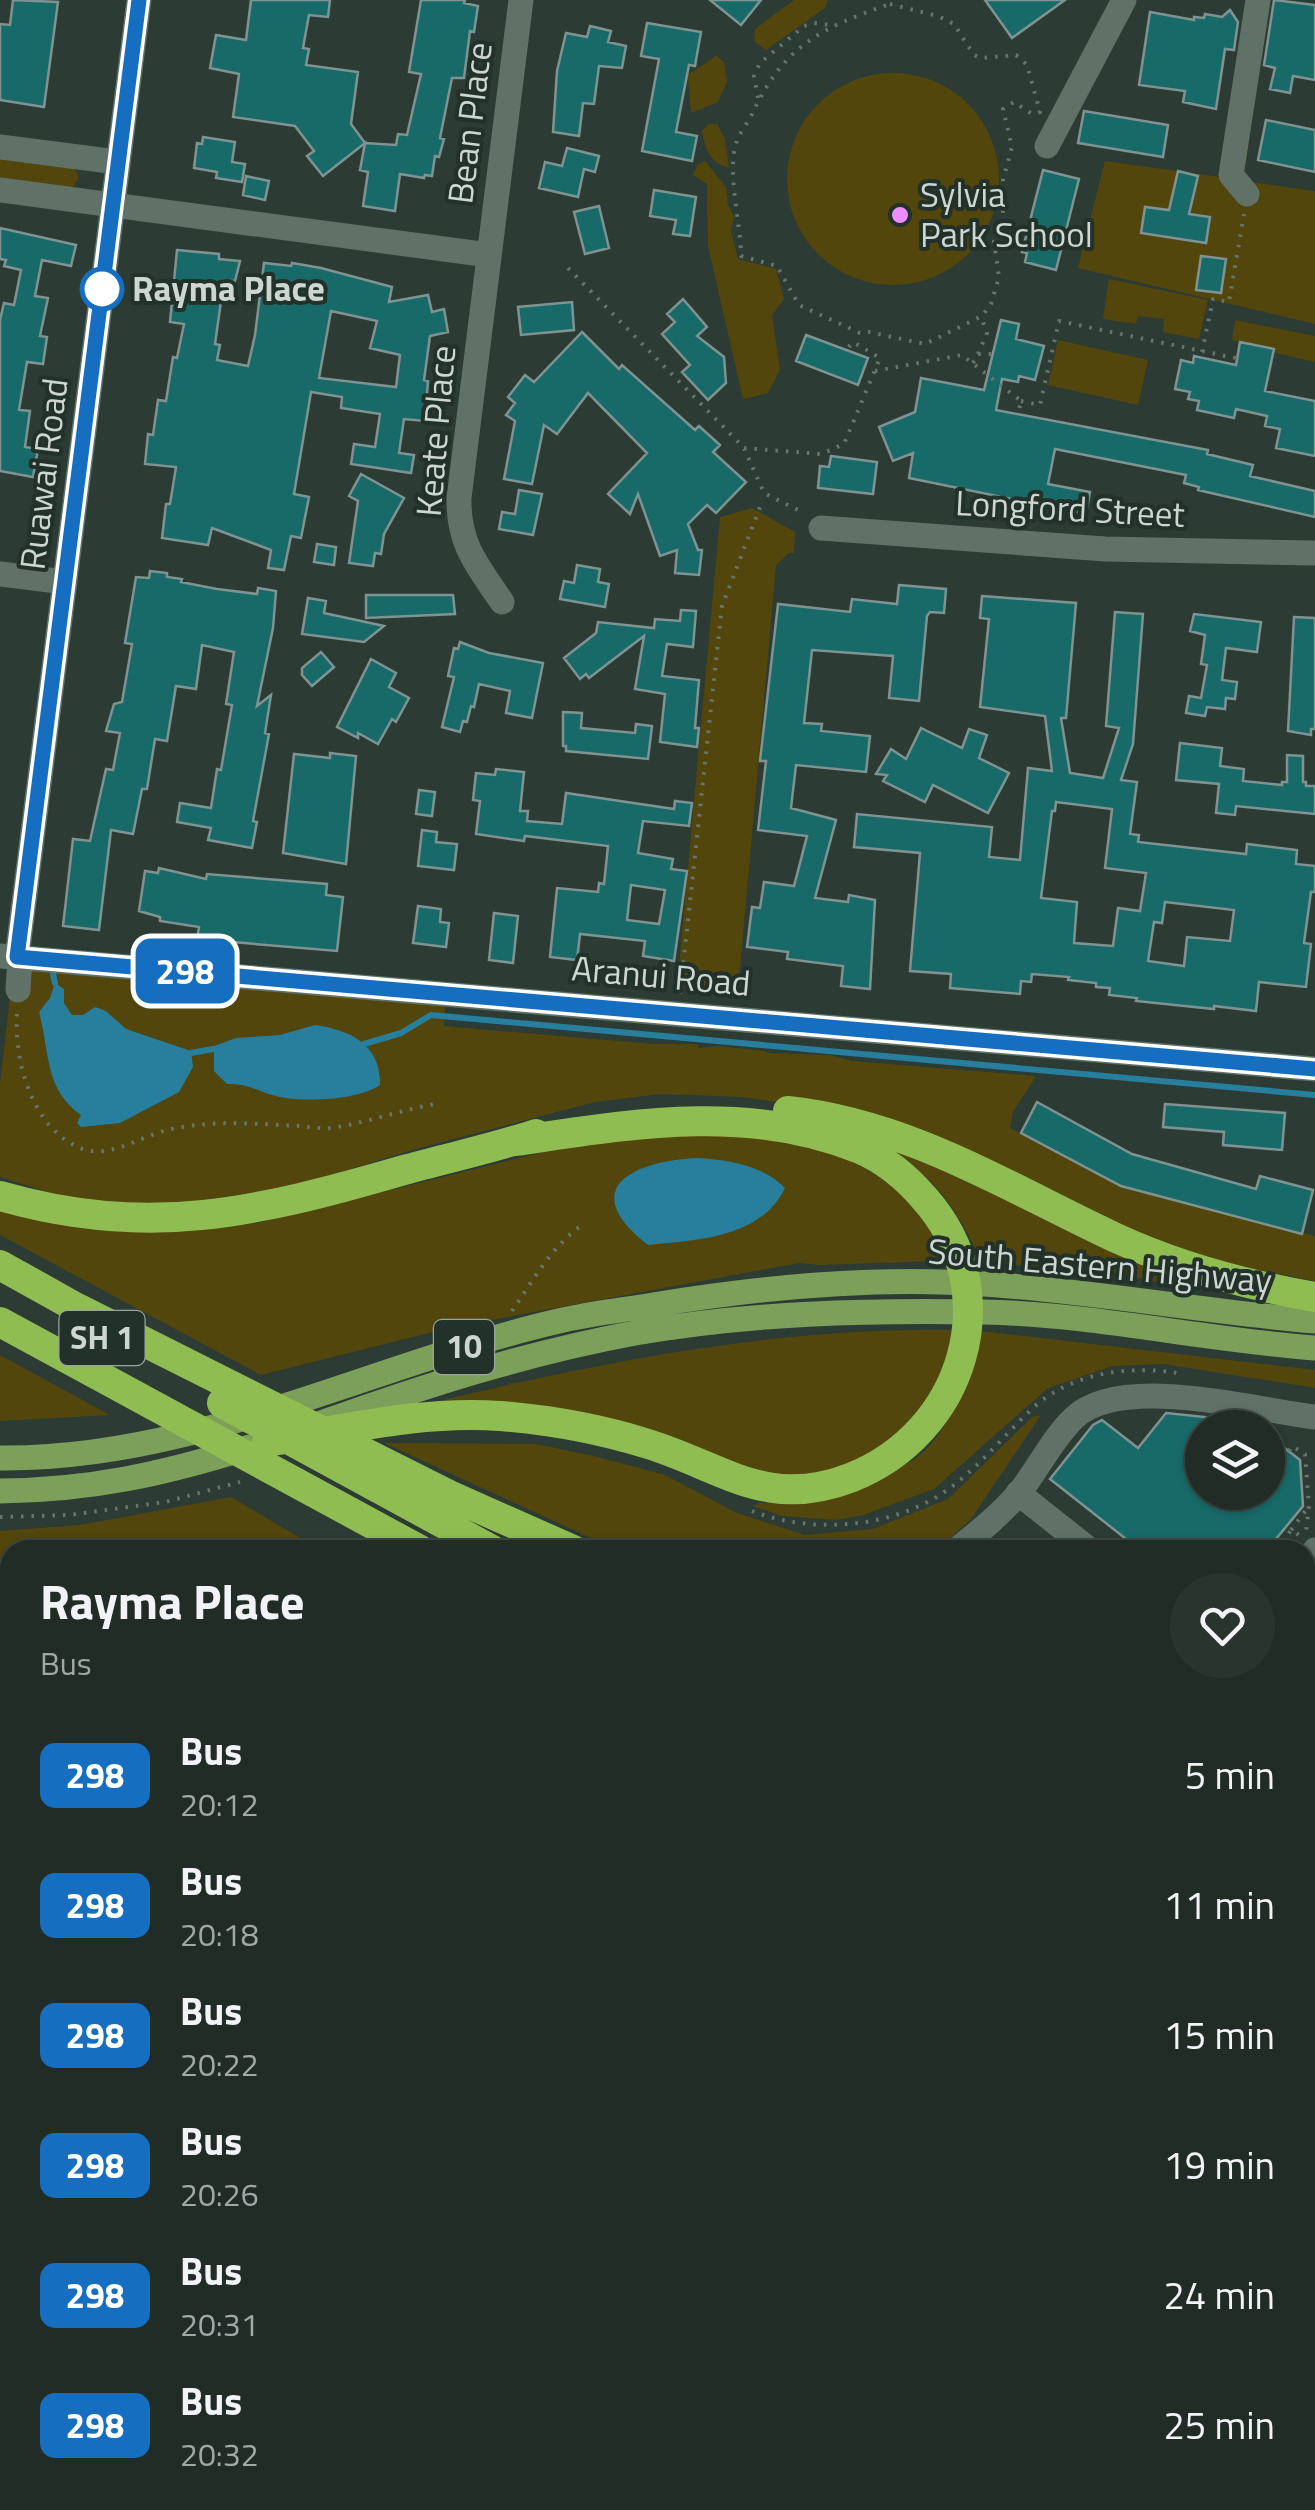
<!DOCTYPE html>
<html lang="en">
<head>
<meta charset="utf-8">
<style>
  body { margin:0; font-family:"Titillium Web",sans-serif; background:#29342e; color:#f1f3f6; height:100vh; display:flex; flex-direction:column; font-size:38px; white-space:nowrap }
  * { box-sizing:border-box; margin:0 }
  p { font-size:32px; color:#a2a7a7 }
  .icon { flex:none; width:55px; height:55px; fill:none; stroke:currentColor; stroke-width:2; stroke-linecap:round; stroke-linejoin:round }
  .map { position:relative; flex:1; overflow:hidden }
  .details { position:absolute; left:0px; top:1540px; width:1315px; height:970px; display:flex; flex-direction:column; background:#212c26; border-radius:30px 30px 0 0; box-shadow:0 2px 8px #0004,0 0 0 2px #3e4843 }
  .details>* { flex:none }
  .badge { padding:0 20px; border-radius:15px; font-size:35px; line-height:65px }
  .buttons { position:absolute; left:1185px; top:1410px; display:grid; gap:20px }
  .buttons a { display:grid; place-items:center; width:100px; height:100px; border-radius:50%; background:#212c26; box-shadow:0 2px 8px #0004,0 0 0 2px #3e4843; font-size:50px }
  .map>.badge { position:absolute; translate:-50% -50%; box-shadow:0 0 0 5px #fff }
  .round { display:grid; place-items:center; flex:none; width:105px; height:105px; border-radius:52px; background:#29342e }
  .head { display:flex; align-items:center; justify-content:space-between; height:170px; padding:0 40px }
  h1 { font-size:48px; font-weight:700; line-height:75px }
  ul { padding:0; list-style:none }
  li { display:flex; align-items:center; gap:30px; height:130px; padding:0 40px }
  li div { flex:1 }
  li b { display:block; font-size:38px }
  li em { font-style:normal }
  li .badge { min-width:110px; font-weight:700; text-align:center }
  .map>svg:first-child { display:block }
  .green { fill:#52460d }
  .water { fill:#277f9d }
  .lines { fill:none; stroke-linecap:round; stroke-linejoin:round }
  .stream { stroke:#277f9d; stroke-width:6 }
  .building { fill:#186a68; stroke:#7e9392; stroke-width:2.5; fill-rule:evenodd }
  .path { stroke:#68756e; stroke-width:4; stroke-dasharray:2.5 8; stroke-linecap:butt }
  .minor { stroke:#607167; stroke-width:25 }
  .major { stroke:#7c9f5a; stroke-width:25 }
  .highway { stroke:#8fbd52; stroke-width:30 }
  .line-casing { stroke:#fff; stroke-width:22 }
  .line { stroke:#166ec1; stroke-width:15 }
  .poi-dot { fill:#eb8dfc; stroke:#223129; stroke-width:4 }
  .stop-dot { fill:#fff; stroke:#166ec1; stroke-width:5 }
  .labels { text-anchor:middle; stroke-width:8; stroke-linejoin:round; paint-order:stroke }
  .shield { fill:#223129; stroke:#9aa49f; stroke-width:2.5 }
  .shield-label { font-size:32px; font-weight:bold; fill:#cdd6d1 }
  .street-label { font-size:35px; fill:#cdd6d1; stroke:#223129 }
  .poi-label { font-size:35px; fill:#cdd6d1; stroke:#223129; text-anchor:start }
  .stop-label { font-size:35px; font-weight:bold; fill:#cdd6d1; stroke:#223129; text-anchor:start }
</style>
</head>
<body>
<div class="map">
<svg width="1315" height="2510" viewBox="0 0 1315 2510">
  <rect width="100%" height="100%" fill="#2c3b33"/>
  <path class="green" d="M794 0H828L825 8 766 50 754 41 755 29Z
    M1270 0 1243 181 1315 191V324L1078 268 1105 161 1220 177Z
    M716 56 724 62 727 82 718 102 691 113 688 75Z
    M787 179a106 106 0 1 1 212 0a106 106 0 1 1-212 0Z
    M709 124H717L725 139 729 168C709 162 706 150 702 131Z
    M0 156 73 165 79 178 70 191 0 182Z
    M705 161 726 187 728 206 734 216 731 231 738 259 776 269 784 299 772 315 780 370 768 393 743 399 708 246 707 184 693 175 698 164Z
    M1109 279 1208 300 1199 339 1163 332 1164 319 1138 316 1136 324 1103 319Z
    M1235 320 1315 336V362L1276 353 1273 348 1232 340Z
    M1058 340 1148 360 1138 405 1048 385Z
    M752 508 795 532 794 553H789L776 565 738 991 677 988 720 517Z
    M31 971 445 1006 444 1026 653 1044H697L699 1048 718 1046 765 1051 767 1053 830 1055 852 1061 1036 1076 1013 1112 1010 1128 1121 1186 1315 1236V1281L1223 1263 1150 1239 815 1108 742 1097 661 1094 595 1102 412 1150 290 1188 177 1208 76 1201 0 1177V1084L11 988Z
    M717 1131 840 1153 917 1200 948 1249 937 1261 820 1265 799 1263 453 1327 261 1375 0 1235V1206L150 1228 253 1224 571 1145Z
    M881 1139 1201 1278 1197 1290 1114 1273 981 1262C959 1210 932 1170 879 1148Z
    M958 1330 948 1375 882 1454 825 1477 756 1478 445 1408 443 1400C614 1359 782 1327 958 1330Z
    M981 1331 1315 1370V1388L1164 1364 1113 1366 1048 1388 934 1489 863 1515 836 1520 782 1516 753 1506 758 1503C806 1503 850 1494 892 1471 901 1466 912 1462 920 1455 952 1428 972 1371 981 1331Z
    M0 1355 110 1415 0 1421Z
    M1041 1415 971 1519 937 1550H617L384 1443 537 1444 598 1457 665 1475 737 1513 805 1535 873 1529 948 1499 1032 1417Z
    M231 1497 312 1545 311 1550H10V1646L0 1643V1531L80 1525Z
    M1305 1631 1315 1638V1678L1308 1679 1305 1690Z
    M0 1667 10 1669V2150L0 2148Z
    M1305 2048 1315 2056V2107L1305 2098Z
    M1305 2194 1315 2203V2253L1305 2242Z"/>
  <path class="water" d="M55 983 64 989V1003L72 1015H83L95 1007 106 1011 126 1029 191 1051 193 1067 179 1092 120 1123 81 1127 77 1123 81 1115C44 1089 50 1052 39 1012L50 998Z
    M315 1025C351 1030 381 1045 380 1085 357 1101 298 1103 272 1095 256 1090 245 1083 227 1084L214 1071V1046L236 1038 280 1035Z
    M697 1158C728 1160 763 1165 785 1188 761 1238 698 1240 648 1245 575 1188 634 1161 697 1158Z"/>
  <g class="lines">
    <path class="stream" d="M53 974 55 983
      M364 1044 401 1033 431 1015 1315 1095
      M191 1053 213 1049"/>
  </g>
  <path class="building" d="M13 0 58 2 44 107 0 100V24L10 25Z
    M251 0H330L328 17 309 15 303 48 309 49 306 65 358 72 351 124 365 143 396 145 398 134 407 135 421 74 409 72 421 0H465L464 3 478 6 474 32 470 31 464 78H452L440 138 444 139 439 157 435 156 432 176 425 175 424 178 400 174 395 211 363 206 368 172 360 170 365 143 323 176 307 156 314 151 295 126 233 117 239 74 210 68 216 35 246 40Z
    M710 0H761L741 25Z
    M985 0H1065L1012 38Z
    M1274 0 1315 5V80L1293 76 1290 93 1270 89 1275 68 1264 65Z
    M1230 10 1238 22 1234 50 1225 49 1216 109 1183 102 1185 91 1139 85 1150 12 1194 20V17L1204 18 1205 14 1222 17Z
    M647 23 701 32 695 66 689 65 676 132 697 136 692 161 642 151 659 59 641 56Z
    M590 26 611 31 608 42 626 46 622 68 599 66 594 104 583 103 579 136 553 132 557 71 566 33 587 37Z
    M1084 111 1168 125 1163 157 1078 143Z
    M1266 120 1315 130V172L1258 160Z
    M203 137 235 142 232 162 245 164 242 182 216 178 217 172 194 168 197 143 202 144Z
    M567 148 599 156 595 172 584 169 578 197 539 188 545 162 562 166Z
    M1043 170 1079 179 1056 270 1025 262 1027 253 1022 252Z
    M1178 171 1198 176 1189 214 1210 217 1206 243 1141 233 1145 207 1169 210Z
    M246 176 269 181 265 200 243 195Z
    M654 190 696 197 690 236 673 234 676 220 650 216Z
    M599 206 609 248 585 254 574 212Z
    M0 228 76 245 71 266 42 260 35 296 48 298 40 336 47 337 43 364 27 362 19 410 30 411 25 447 38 449 33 477 0 471V320L4 303 14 305 21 270 4 266 6 260 0 259Z
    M177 250 219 254V259L240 261 235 281 224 280 215 344 220 345 217 360 248 366 255 335 264 263 291 266 292 263 321 268 392 287 389 302 428 295 432 312 444 309 448 332 430 336 424 380 428 381 425 421 404 419 399 453 414 455 411 473 351 464 354 444 375 447 380 414 341 408 342 397 311 392 294 494 309 497 301 538 291 536 284 570 268 568 271 550 212 528 208 545 162 538 166 504H170L176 467 145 464 148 434 153 435 158 400 166 401 173 357 177 358 184 324 170 322ZM331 311 377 321 370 348 400 355 396 387 319 378Z
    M1201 256 1226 259 1221 293 1196 290Z
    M683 299 707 327 697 336 724 357 726 383 708 400 682 372 690 365 662 334 675 322 667 314Z
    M572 302 574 330 521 335 518 307Z
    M1001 320 1019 324 1016 339 1044 346 1035 380 1019 376 1018 382 1002 379 996 410 1192 447 1208 450 1207 454 1253 465 1250 476 1315 491V517L1198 490 1199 487 1184 483 1186 475 1055 449 1048 484 1090 492 1086 514 909 478 913 453 893 461 879 427 915 412 921 378 984 390Z
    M582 332 619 369 622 365 695 430 699 426 720 445 713 452 746 482 716 513 707 505 688 524 698 550H702L699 575 675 573 677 550 660 556 638 494 630 514 608 494 647 453 588 393 557 434 544 425 532 484 504 479 515 421 506 415 515 403 508 397 525 375 534 382Z
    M806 335 868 358 858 385 796 361Z
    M1240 342 1274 349 1265 391 1315 401V456L1276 448 1280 429 1265 426 1267 416 1236 409 1234 418 1197 410 1199 401 1188 399 1190 392 1175 389 1181 360 1193 363 1194 356 1236 365Z
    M831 456 877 462 873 494 818 488 820 466 829 467Z
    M361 474 404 498 384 534 381 554 375 553 373 566 349 563 358 501 349 496Z
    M519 490 542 494 533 535 499 529 502 512 515 514Z
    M317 544 336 547 334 565 314 562Z
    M577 565 600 569 598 582 609 584 605 607 560 599 564 581 574 583Z
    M150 571 167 573V577L182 579 181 582 217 589 257 594 258 588 276 591 273 628 257 706 271 695 265 733 269 734 253 821 257 822 252 848 208 840 211 828 177 822 180 803 211 808 217 769 221 770 232 705 226 704 234 652 202 645 196 689 176 686 167 741 155 739 147 789H142L133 834 111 830 99 930 63 926 73 839 90 841 106 769 113 770 120 733 106 731 114 704 122 702 132 644 125 643 136 577 149 578Z
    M899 585 946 589 944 613 930 612 927 616 919 701 889 698 893 656 812 650 804 723 822 724 821 731 870 736 866 772 796 765 791 808 836 820 815 898 848 902 849 895 875 900 870 989 841 986 843 966 787 959 788 952 747 947 752 907 760 908 764 882 794 886 807 836 758 830 766 761H760L778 604 850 612 852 599 897 604Z
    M366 595H453L455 614 366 618Z
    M982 596 1076 603 1066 718H1061L1070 773 1103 778 1119 728 1106 726 1115 612 1143 614 1133 744 1121 780 1137 782 1130 834 1139 835 1138 842 1246 854 1247 844 1297 850 1296 864 1315 866V892H1311L1304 943 1311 944 1306 987 1259 982 1256 1011 1214 1006V1009L1136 1001 1137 998 1109 995 1110 988 1096 987V983L1068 980 1069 977 1032 974 1031 982 1021 981 1020 994 950 988 951 974 910 971 920 853 854 847 857 814 992 827 989 857 1020 860 1028 768 1052 771 1045 716 980 707 989 619 980 618ZM1056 802 1112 809 1105 868 1146 873 1140 911 1118 908 1113 946 1074 943 1077 902 1041 898 1052 811H1055ZM1165 902 1234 910 1230 941 1187 937 1184 966 1148 961 1154 922 1162 923Z
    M308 598 326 601 324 613 384 626 364 642 302 634Z
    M681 610 696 611 693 647 667 644 662 676 699 680 695 728H699L697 747 660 742 665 694 635 689 644 636 589 678 586 674 580 679 564 658 596 633 598 622 654 628 655 619 680 621Z
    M1194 614 1261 622 1257 652 1226 648 1222 680 1237 682 1235 699 1226 698 1225 709 1207 707 1205 716 1186 713 1189 696 1201 698 1207 665 1201 664 1205 635 1190 631Z
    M1294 617 1315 618V729H1311V735L1288 731Z
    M460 642 489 653 543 663 532 718 506 713 510 691 479 684 474 707 471 706 467 722 463 721 460 732 442 727 454 677 448 676 454 648 458 649Z
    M321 652 334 667 312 686 302 675V668Z
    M371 659 396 673 389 687 409 698 396 722 392 719 378 744 358 733V738L337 727Z
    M563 712 582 713 581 728 635 733 636 724 652 726 648 759 566 751V746H563Z
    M921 728 962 748 969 729 987 735 979 758 1009 773 988 813 933 785 925 802 883 781 887 775 876 774 891 749 906 759Z
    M1180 743 1222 748 1220 766 1244 769 1243 781 1282 785V782H1287V755L1303 756V782H1306V786H1315V814L1236 806 1235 815 1216 813 1219 784 1176 780Z
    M330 753 356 756 346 864 283 853 294 754 330 758Z
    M496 769 524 772 520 811H528L527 821 562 824 566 793 674 809 675 801 692 803 689 826 643 821 638 853 673 859 671 869 687 871 674 961 643 956 645 941 580 934 577 960 550 957 557 888 598 892 599 883 604 884 608 846 525 836 524 841 476 834 480 801 473 800 476 773 495 775ZM631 885 665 890 659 924 627 920Z
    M419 790 435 792 432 816 416 814Z
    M422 830 437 832 436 842 457 844 454 870 418 866Z
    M159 868 206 879 207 874 327 884 326 895 343 897 337 951 197 939 199 927 160 921V917L139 911 145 871 158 873Z
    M418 906 441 909 440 922 449 923 446 947 413 943Z
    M494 913 518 916 513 963 489 960Z
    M1037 1102 1132 1154 1256 1189 1260 1176 1313 1190 1302 1234 1121 1186 1021 1133Z
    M1165 1104 1285 1113 1282 1150 1223 1145 1224 1132 1163 1127Z
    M1166 1413 1234 1420 1233 1428H1202V1492H1268V1435L1300 1460 1303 1506 1267 1550H1140L1050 1479 1093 1425 1102 1420 1138 1448Z"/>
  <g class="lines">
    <path class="path" d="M890 4 938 16 954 24 974 55 981 58 1016 55 1027 65 1040 112 1032 114 1014 102 1003 109 1012 147 1003 180V213L994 241 999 277 991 304 982 316 925 344 869 332 860 333 799 305 777 266 741 256C741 225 726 169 737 141 740 132 748 123 752 114 784 46 820 28 890 4Z
      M758 98 754 76 760 63 804 26 814 23 830 25
      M568 268 744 448 764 493 804 513
      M1202 352 1213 299 1229 302 1244 214
      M978 354 987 333 981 317
      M973 363 978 354H993
      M875 371 962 355 1021 401 1018 414
      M1021 401 1040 405 1059 321 1235 358 1234 365
      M744 448 821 454 844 444 880 358 853 342 846 350
      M680 994 722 606 760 507
      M17 1014C14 1063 33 1131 83 1149 110 1158 138 1138 164 1131 208 1119 256 1124 300 1126 310 1127 321 1129 331 1128 366 1123 400 1110 435 1104
      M512 1311C534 1279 553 1244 585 1223
      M1289 1451 1292 1446 1305 1454 1309 1506 1306 1532
      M752 1511C814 1535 896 1528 950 1488 981 1465 1005 1434 1033 1408 1071 1373 1128 1365 1177 1373
      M0 1517 69 1515 165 1502 240 1482
      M1291 1530 1309 1506
      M1276 1550 1291 1530 1299 1535
      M0 1669 10 1673
      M1305 1814 1315 1822
      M0 2068 10 2074"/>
    <path class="minor" d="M1047 146 1124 0
      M0 147 117 162
      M0 190 489 255
      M1247 194 1231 175 1258 0
      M821 528 1105 549 1315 553
      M0 574 65 582
      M502 602C477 565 458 544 459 498L521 0
      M0 956 1315 1069
      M17 957 139 0
      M18 990 20 958
      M1018 1493 1090 1550
      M956 1550C979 1532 1000 1515 1019 1493 1038 1469 1052 1439 1074 1418 1121 1373 1255 1410 1315 1417
      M1305 1563 1315 1550
      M1305 1614 1315 1622"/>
    <path class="major" d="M321 1423C424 1386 527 1353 635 1333 749 1313 867 1310 983 1312 1094 1314 1204 1340 1315 1348
      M0 1458C197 1460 374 1363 563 1320 593 1313 623 1310 653 1305 762 1287 874 1276 984 1284 1095 1291 1204 1312 1315 1321
      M0 1491C92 1490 163 1474 250 1447"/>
    <path class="highway" d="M788 1111C909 1124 1009 1188 1116 1238 1179 1267 1247 1285 1315 1297
      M0 1196C149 1239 259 1212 404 1170 448 1158 493 1148 536 1134
      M0 1265 77 1308 449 1495 573 1550
      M0 1322 420 1550
      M222 1403 492 1550
      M267 1442C343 1430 422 1410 500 1416 551 1420 600 1429 648 1444 723 1467 766 1510 850 1478 964 1434 1008 1293 925 1199 907 1178 886 1160 860 1149 749 1103 630 1124 516 1141
      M1305 2018 1315 2026
      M1305 2131 1315 2139
      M1305 2175 1315 2183
      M1305 2260 1315 2271"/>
  </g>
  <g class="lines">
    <g class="line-casing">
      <path id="line" d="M139 0 17 957 1315 1069"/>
    </g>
    <use href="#line" class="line"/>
  </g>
  <circle class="poi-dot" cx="900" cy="215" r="10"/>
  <circle class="stop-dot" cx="102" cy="289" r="20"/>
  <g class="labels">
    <g class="shield">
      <rect x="59.5" y="1311" width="85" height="54" rx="8"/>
      <rect x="434" y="1320" width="60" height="54" rx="8"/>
    </g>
    <g class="shield-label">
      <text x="102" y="1349">SH 1</text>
      <text x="464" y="1358">10</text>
    </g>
    <g class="street-label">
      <text transform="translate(470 123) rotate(-83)" y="12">Bean Place</text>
      <text transform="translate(436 431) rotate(-85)" y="12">Keate Place</text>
      <text transform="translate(44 474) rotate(-83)" y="12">Ruawai Road</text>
      <text transform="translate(1070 509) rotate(3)" y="12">Longford Street</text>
      <text transform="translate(661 976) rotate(5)" y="12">Aranui Road</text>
      <text transform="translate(1100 1266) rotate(5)" y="12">South Eastern Highway</text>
    </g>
    <g class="poi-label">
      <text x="920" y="207">Sylvia<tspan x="920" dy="40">Park School</tspan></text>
    </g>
    <g class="stop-label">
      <text x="132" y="301">Rayma Place</text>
    </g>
  </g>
</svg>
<div class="buttons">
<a><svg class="icon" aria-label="layers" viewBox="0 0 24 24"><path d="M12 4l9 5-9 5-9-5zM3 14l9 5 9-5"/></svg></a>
</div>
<b class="badge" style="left:185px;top:971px;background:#166ec1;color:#fff">298</b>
<section class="details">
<div class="head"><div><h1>Rayma Place</h1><p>Bus</p></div><a class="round"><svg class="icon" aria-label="heart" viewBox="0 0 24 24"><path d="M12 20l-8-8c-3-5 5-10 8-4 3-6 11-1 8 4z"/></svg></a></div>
<ul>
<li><span class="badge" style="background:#166ec1;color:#fff">298</span><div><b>Bus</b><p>20:12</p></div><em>5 min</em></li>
<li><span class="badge" style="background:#166ec1;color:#fff">298</span><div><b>Bus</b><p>20:18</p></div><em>11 min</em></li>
<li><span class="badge" style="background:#166ec1;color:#fff">298</span><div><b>Bus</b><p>20:22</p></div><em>15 min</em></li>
<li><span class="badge" style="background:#166ec1;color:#fff">298</span><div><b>Bus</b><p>20:26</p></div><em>19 min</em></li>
<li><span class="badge" style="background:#166ec1;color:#fff">298</span><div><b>Bus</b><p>20:31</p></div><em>24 min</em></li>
<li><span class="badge" style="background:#166ec1;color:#fff">298</span><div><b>Bus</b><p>20:32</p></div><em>25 min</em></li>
</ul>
</section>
</div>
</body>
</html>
